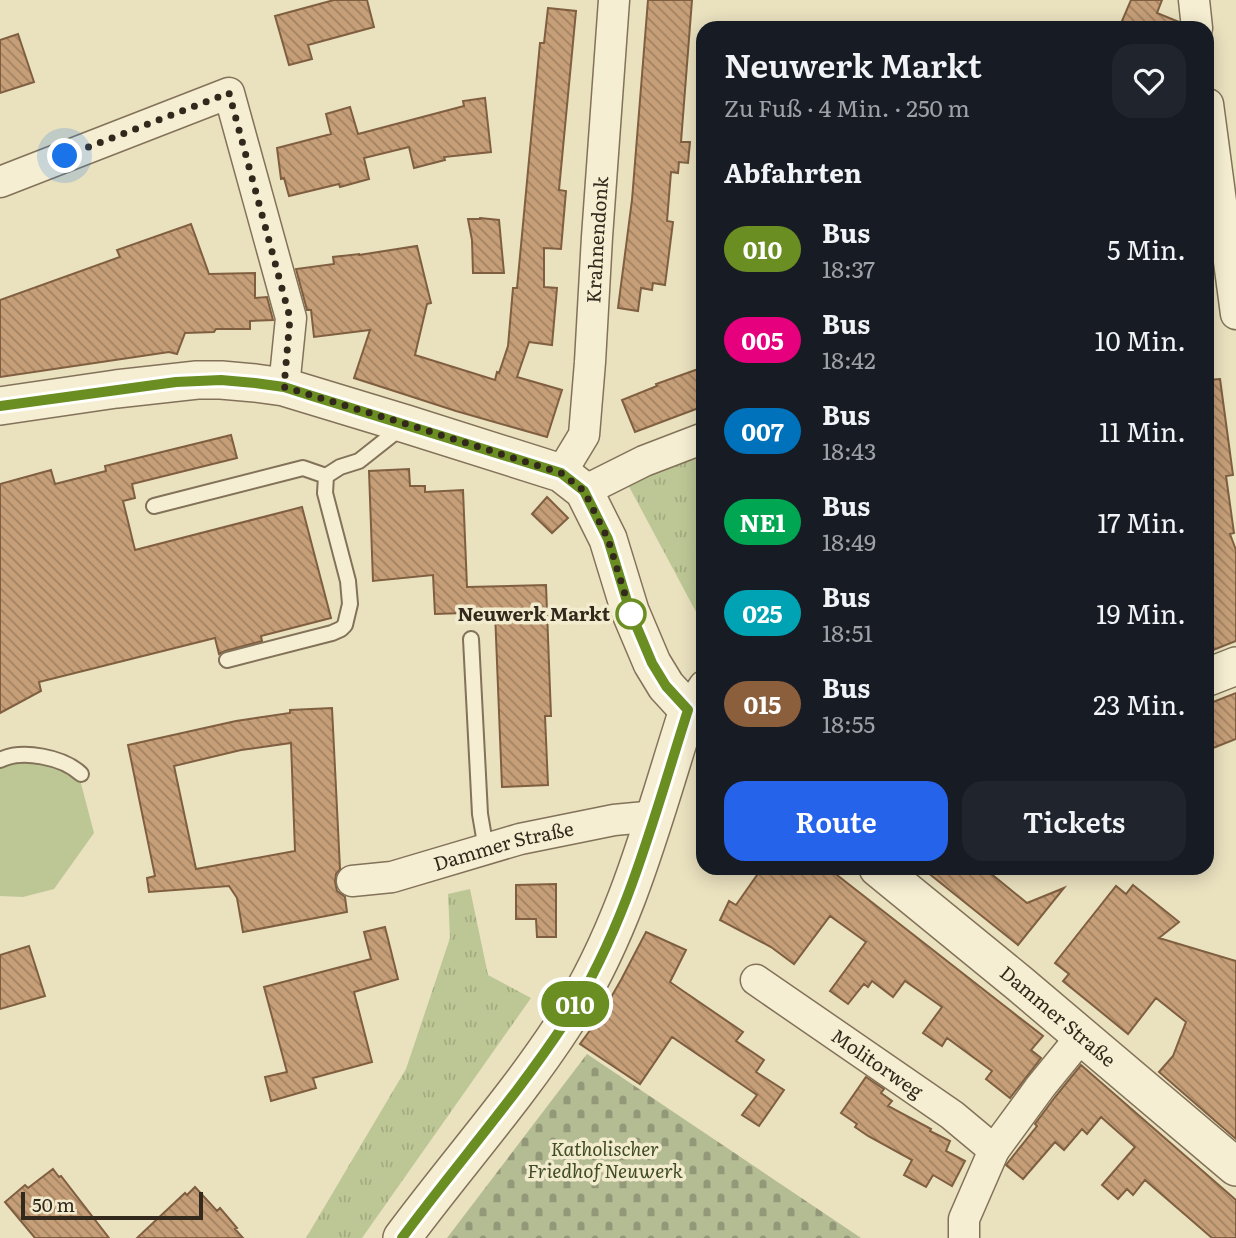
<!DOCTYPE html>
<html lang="de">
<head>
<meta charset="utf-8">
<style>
  body { margin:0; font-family:Literata,serif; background:#20242c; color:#f1f3f6; height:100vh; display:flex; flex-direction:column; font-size:26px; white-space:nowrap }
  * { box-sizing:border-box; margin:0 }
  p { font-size:23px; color:#9ea1a6 }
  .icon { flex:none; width:38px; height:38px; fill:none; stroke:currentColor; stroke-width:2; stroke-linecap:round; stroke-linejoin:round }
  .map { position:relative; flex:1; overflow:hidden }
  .sheet { position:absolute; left:696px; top:21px; width:518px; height:854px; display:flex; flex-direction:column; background:#171b24; border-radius:21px; box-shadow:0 4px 18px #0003 }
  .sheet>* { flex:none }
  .badge { padding:0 14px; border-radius:23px; font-size:24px; line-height:46px }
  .scale { position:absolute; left:21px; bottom:18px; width:182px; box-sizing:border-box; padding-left:7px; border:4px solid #32291c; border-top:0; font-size:19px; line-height:24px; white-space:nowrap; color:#32291c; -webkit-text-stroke:5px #f2ebce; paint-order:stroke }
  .you { position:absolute; width:35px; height:35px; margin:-18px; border:5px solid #fff; border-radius:50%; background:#1a73e8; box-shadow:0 0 0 10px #1a73e833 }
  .map>.badge { position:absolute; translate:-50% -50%; box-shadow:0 0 0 4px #fff }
  h2 { padding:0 28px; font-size:26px; line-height:63px }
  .round { display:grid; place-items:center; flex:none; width:74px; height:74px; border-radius:21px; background:#20242c }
  .overview { display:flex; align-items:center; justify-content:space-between; height:119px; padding:0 28px }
  h1 { font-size:33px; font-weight:600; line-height:52px }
  .cta { display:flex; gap:14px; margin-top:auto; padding:14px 28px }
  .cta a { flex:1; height:80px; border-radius:21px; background:#2563eb; color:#fff; font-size:28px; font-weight:600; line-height:80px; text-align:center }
  .cta a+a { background:#20242c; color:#f1f3f6 }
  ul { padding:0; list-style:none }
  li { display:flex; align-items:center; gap:21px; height:91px; padding:0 28px }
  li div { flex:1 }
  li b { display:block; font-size:26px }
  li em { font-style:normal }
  li .badge { min-width:77px; font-weight:700; text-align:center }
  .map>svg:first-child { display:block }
  .grass { fill:#bdc795 }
  .cemetery { fill:url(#cemetery-stones) }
  .park { fill:url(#park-tufts) }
  .building { fill:url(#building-back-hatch); stroke:#7f5f40; stroke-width:2; fill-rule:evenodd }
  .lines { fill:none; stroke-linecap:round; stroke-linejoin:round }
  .service-casing { stroke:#827259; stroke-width:18 }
  .minor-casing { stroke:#827259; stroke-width:33 }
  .tertiary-casing { stroke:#827259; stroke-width:40 }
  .service { stroke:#f6eed2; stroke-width:14 }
  .minor { stroke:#f6eed2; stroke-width:30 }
  .tertiary { stroke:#f6eed2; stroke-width:37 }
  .line-casing { stroke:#fff; stroke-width:16 }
  .line { stroke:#6b8e23; stroke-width:10 }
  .walk { stroke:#32291c; stroke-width:7; stroke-dasharray:0 12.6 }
  .stop-dot { fill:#fff; stroke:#6b8e23; stroke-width:3.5 }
  .labels { text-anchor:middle; stroke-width:7; stroke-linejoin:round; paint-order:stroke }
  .street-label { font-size:19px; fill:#32291c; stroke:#f2ebce }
  .stop-label { font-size:19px; font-weight:bold; fill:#32291c; stroke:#f2ebce; text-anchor:end }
  .park-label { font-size:19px; font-style:italic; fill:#404d24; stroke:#f2ebce }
</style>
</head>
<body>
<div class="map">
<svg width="1236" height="1238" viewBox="0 0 1236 1238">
  <defs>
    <pattern id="cemetery-stones" width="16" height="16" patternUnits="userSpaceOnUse" patternTransform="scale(1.75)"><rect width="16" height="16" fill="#b4bc94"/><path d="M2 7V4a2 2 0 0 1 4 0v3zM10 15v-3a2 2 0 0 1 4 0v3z" fill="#939978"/></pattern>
    <pattern id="park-tufts" width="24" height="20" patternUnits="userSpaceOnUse" patternTransform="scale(1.75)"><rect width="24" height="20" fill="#bdc795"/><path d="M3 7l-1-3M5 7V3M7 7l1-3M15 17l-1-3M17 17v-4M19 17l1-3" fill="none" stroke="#a3ab80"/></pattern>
    <pattern id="building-back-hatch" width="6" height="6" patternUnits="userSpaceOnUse" patternTransform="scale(1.75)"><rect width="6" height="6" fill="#c69f78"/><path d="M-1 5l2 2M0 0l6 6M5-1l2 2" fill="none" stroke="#a18262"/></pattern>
  </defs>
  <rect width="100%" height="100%" fill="#eae1bf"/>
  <path class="grass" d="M19 761 45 762 79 776 94 833 54 889 23 897 0 896V766Z"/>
  <path class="cemetery" d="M587 1054 861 1238H447Z"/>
  <path class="park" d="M703 449V625L625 479Z
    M470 889 488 975 531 998 362 1238H306L406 1069 450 938 448 894Z"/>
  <path class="building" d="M334 0H367L374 27 308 45 312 59 289 65 275 16Z
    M648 0H692L681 142H690L688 163 679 162 678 173 671 172 667 221 673 222 665 285 653 283 652 290 641 288 638 311 618 308 632 200Z
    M1131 0H1162L1157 13 1179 22V28H1119Z
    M548 8 576 11 559 190 566 191 561 249 544 248V287L557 288 552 345 529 342 517 377 562 390 547 437 456 411 354 378 370 330 314 337 311 310H307L296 269 334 264 333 257 359 254V255L417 246 431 303 427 304 415 355 495 380 497 372 499 373 508 346 513 288H517L540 43H544Z
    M18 34 34 82 0 93V40Z
    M485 98 491 152 444 157 445 160 414 168 409 147 364 158 369 179 340 187 339 184 289 196 284 178 281 179 277 148 331 134 326 114 350 107 358 134 464 106 463 101Z
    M480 218 499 220 504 273H473L472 240 468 219H480Z
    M191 224 209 274 255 273V298L267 297 273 320 250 321V329H216L214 332 185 333 177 354 169 352 0 377V300L120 257 117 250Z
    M704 367V406L635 432 622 400 657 386 656 384Z
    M1220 379 1233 475 1226 476 1234 533 1230 534 1236 550V641L1208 652V380Z
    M231 435 237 458 132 484 135 498 123 501 135 550 302 507 331 618 261 636 262 641 225 651 219 654 215 638 39 682 41 691 0 713V484L51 470 55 484 106 471 105 466Z
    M409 469 410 486H425V492L463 490 467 587 546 585 551 716H545L548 785 502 787 495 612 435 614 433 575 373 581 369 471Z
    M547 497 568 518 552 533 532 514Z
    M1236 693V739L1208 750V704Z
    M332 708 340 869 336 874 335 882 337 891 345 897 347 912 243 932 237 898 229 886 149 892 147 878 155 876 128 745 236 721 290 713V710ZM291 743 295 851 196 869 174 766 241 750Z
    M762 868H828L1043 1036 1031 1050 1041 1058 1010 1098 986 1079 992 1071 947 1038 942 1046 923 1033 942 1007 905 981 893 997 872 981 868 987 864 984 848 1004 830 991 866 942 830 916 794 964 771 947 720 920 729 901 736 905Z
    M922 868H984L1027 903 1064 888 1018 945Z
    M556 884V937H537L536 919H516V885Z
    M1133 885 1179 922 1159 938 1236 961V1139L1159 1072 1173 1056 1186 1022 1156 998 1128 1034 1063 981 1069 974 1055 963 1116 886 1126 894Z
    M385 927 398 979 354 992 372 1062 313 1078 316 1088 271 1101 265 1077 287 1072 264 987 371 959 364 932Z
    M646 932 686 950 670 982 743 1032 736 1041 764 1060 756 1072 784 1090 759 1126 742 1115 757 1095 672 1037 640 1084 580 1044 599 1018 621 980Z
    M29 946 45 996 0 1009V955Z
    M1081 1065 1236 1200V1238H1212L1145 1180 1133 1195 1127 1189 1118 1199 1102 1185 1135 1147 1101 1117 1087 1134 1082 1129 1064 1150 1055 1142 1023 1179 1006 1165 1037 1126 1035 1124 1055 1097Z
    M866 1077 884 1089 881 1093 892 1101 888 1106 931 1129 930 1131 950 1141 946 1151 965 1161 952 1186 933 1175 926 1187 904 1175 912 1160 868 1136 855 1127 857 1124 841 1113Z
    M53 1169 59 1177 61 1176 109 1238H35L5 1202 25 1185 28 1188Z
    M195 1187 217 1211 220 1208 237 1228 235 1229 243 1238H137L185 1193 187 1195Z"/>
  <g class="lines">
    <g class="service-casing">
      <path id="service" d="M154 506 303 468 326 476 340 467 359 461 402 427
        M471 639 480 814 486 849
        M227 660 332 633 341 629 345 625 350 604 348 581 325 493 326 476
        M0 760C22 749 63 757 81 774"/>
    </g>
    <g class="minor-casing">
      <g id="minor">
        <path d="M1194 0 1197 28"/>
        <path d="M1208 104 1236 314"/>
        <path d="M0 182 229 93 291 318 284 387"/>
        <path id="s1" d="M561 473 584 435 590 362 597 237 614 0"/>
        <path d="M584 491 644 461 704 438"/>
        <path d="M688 710 704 686"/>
        <path id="s2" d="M352 881 392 877 520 839 614 820 656 816"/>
        <path id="s3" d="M756 980 952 1115 994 1150"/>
        <path d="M964 1238V1219L994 1150 1041 1086 1081 1037"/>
      </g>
    </g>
    <g class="tertiary-casing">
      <g id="tertiary">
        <path d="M0 406 116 389 197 380H221L255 383 284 387 406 424 561 473 584 491 608 539 630 611 652 663 666 686 688 710 704 723"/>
        <path d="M1208 677 1236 666"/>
        <path id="s4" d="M878 868 1020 984 1236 1167"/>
        <path d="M402 1238C456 1165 517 1097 566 1021 627 926 654 816 688 710"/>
      </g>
    </g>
    <use href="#service" class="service"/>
    <use href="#minor" class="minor"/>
    <use href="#tertiary" class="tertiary"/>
  </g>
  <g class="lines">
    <g class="line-casing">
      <path id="line" d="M0 406 176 382 221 380 255 383 284 387 309 395 561 473 584 491 608 539 630 611 652 663 666 686 688 710C654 816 627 926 566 1021 516 1097 456 1165 402 1238"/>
    </g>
    <use href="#line" class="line"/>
    <path class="walk" d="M65 156 229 93 290 318 284 387 406 424 561 473 584 491 608 539 631 614"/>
  </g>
  <circle class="stop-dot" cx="631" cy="614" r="14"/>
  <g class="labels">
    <g class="street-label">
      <text dy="7" stroke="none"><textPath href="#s1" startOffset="240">Krahnendonk</textPath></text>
      <text dy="7" stroke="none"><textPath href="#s2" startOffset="156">Dammer Straße</textPath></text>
      <text dy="7" stroke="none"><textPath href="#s4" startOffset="233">Dammer Straße</textPath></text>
      <text dy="7" stroke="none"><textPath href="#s3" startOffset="147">Molitorweg</textPath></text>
    </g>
    <g class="stop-label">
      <text x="610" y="621">Neuwerk Markt</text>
    </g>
    <g class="park-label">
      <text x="605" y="1156">Katholischer<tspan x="605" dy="22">Friedhof Neuwerk</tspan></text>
    </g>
  </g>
</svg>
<div class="scale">50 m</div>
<div class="you" style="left:65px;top:156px"></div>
<b class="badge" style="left:575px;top:1004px;background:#6b8e23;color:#fff">010</b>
<section class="sheet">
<div class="overview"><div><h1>Neuwerk Markt</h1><p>Zu Fuß · 4 Min. · 250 m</p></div><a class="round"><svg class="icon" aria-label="heart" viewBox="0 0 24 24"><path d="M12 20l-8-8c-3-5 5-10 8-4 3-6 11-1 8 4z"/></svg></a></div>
<h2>Abfahrten</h2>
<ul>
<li><span class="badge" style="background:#6b8e23;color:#fff">010</span><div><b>Bus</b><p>18:37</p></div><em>5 Min.</em></li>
<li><span class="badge" style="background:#e6007e;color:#fff">005</span><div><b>Bus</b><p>18:42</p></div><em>10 Min.</em></li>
<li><span class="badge" style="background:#0072bc;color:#fff">007</span><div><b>Bus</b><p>18:43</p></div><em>11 Min.</em></li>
<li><span class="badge" style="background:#00a651;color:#fff">NE1</span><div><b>Bus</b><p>18:49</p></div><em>17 Min.</em></li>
<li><span class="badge" style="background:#00a3b4;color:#fff">025</span><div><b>Bus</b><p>18:51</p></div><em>19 Min.</em></li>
<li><span class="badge" style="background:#8b5e3c;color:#fff">015</span><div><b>Bus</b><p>18:55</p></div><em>23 Min.</em></li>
</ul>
<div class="cta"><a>Route</a><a>Tickets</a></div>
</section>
</div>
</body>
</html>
